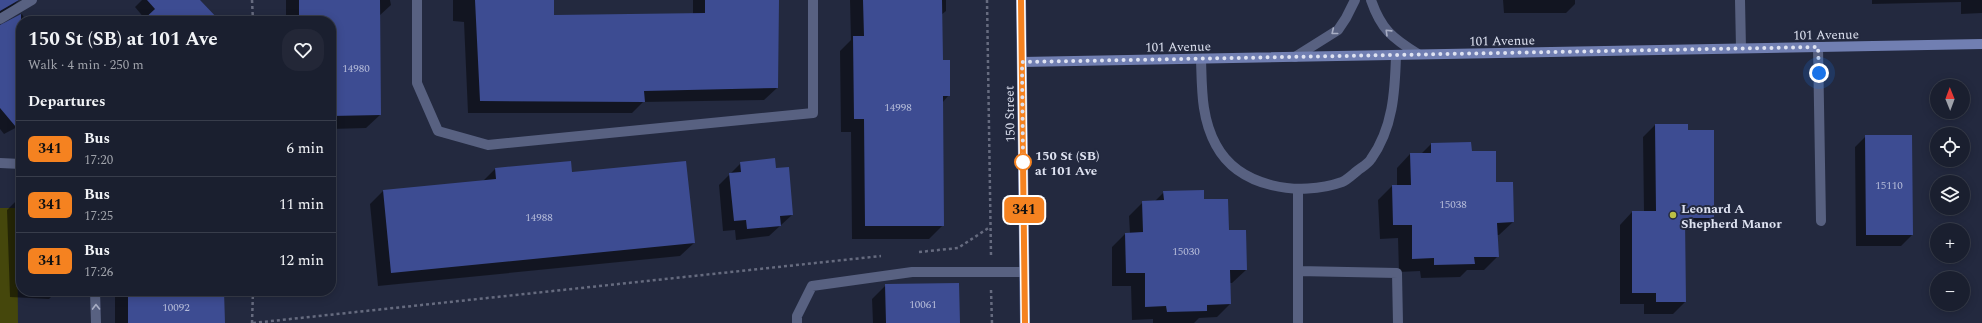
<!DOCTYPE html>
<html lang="en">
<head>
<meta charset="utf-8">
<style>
  body { margin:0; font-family:Spectral,serif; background:#232737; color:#f1f3f6; height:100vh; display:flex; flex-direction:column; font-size:15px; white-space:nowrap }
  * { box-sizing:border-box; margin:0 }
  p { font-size:13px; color:#9fa2aa }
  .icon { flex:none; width:22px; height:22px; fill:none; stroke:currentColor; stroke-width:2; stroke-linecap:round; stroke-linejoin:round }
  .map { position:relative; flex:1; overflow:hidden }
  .drawer { position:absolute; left:16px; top:16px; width:320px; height:280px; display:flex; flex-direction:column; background:#1a1f2f; border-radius:16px; box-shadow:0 2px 10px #0003,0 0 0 1px #383d4b }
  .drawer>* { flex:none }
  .badge { padding:0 8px; border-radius:6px; font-size:14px; line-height:26px }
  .needle { width:26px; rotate:359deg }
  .tools { position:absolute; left:1930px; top:79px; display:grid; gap:8px }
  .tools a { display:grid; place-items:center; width:40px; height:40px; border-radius:50%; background:#1a1f2f; box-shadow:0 2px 10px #0003,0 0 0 1px #383d4b; font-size:20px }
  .you { position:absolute; width:20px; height:20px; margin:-10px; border:3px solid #fff; border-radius:50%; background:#1a73e8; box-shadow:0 0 0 6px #1a73e833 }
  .map>.badge { position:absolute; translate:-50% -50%; box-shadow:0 0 0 2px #fff }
  h2 { padding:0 12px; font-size:15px; line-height:36px }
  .round { display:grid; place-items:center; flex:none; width:42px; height:42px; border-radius:16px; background:#232737 }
  .overview { display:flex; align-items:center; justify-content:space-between; height:68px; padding:0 12px }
  h1 { font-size:19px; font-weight:700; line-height:30px }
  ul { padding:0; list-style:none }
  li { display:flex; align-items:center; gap:12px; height:56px; padding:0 12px; border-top:1px solid #383d4b }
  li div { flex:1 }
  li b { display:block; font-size:15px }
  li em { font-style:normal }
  li .badge { min-width:44px; font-weight:700; text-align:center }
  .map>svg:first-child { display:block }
  .green { fill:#45470c }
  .shadow { fill:#0007 }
  .building { fill:#3d4c92 }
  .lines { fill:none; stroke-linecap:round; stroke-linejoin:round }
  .path { stroke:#666b7f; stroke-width:2.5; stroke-dasharray:3 3; stroke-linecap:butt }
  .lane { stroke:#586181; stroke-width:10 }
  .secondary { stroke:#717fb2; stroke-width:10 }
  .oneway { stroke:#a8aec4 }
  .line-casing { stroke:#fff; stroke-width:9 }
  .line { stroke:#f58220; stroke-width:6 }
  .walk { stroke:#dee2f1; stroke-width:4; stroke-dasharray:0 7.2 }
  .stop-dot { fill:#fff; stroke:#f58220; stroke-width:2 }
  .poi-dot { fill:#bbc045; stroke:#23293f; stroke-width:1.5 }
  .labels { text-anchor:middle; stroke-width:4; stroke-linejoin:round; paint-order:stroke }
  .number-label { font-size:11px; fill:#b6bcd9 }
  .street-label { font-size:13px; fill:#dee2f1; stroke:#23293f }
  .stop-label { font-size:13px; font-weight:bold; fill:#dee2f1; stroke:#23293f; text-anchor:start }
  .poi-label { font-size:13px; font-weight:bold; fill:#dee2f1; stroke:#23293f; text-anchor:start }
</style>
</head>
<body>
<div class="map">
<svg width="1982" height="323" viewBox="0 0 1982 323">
  <rect width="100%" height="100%" fill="#23293f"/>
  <path class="green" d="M0 208H17L18 323H0Z"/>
  <path class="shadow" d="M0 0H19L11 8 0 15Z
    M142 0H199L208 21H144L145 19 135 7Z
    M286 0H390L391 5 379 16 380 115 366 128 331 129V21H286Z
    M453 0H553V16L693 14V0H778L777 88 764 100 643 102 632 113H468L464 22 453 21Z
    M850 0H946V11L941 15 942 61 949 95 942 103 943 225 929 239H852L851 132H841L840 51 851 40Z
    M1503 0H1575V4L1566 13H1504Z
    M1872 0H1982V13L1961 14V2L1872 4Z
    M22 14 26 21H21V125L4 134 0 129V26Z
    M1655 125 1687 131 1713 217 1701 230H1685V302L1673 314H1644V304H1620V225L1632 212H1644L1643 137Z
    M1866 136 1912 235 1901 246H1856L1855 147Z
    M1431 144 1471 152 1495 183 1513 222 1499 235H1497L1498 256 1484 270H1467L1460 277 1421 278 1420 271 1399 272 1398 238 1380 239 1378 200 1392 186H1397V168L1410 154H1421Z
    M741 163 775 169 792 215 769 236 736 240 735 230 723 231 719 185Z
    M495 169 571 173 694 243 680 256 378 286 370 204 383 191 482 182Z
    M1164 192 1203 200 1228 231 1246 270 1232 283H1230V304L1217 317 1199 318 1194 323H1153V319L1132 320 1131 286H1112V247L1125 234H1130L1129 216 1143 202H1154Z
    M18 199H21V291H57L49 299 10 297 7 210Z
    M886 285 959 323H873L872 299Z
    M115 291H223L224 323H115Z"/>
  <path class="building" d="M0 0H19L0 11Z
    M147 0H200L220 21H142L155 9Z
    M299 0H380L381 115 331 116V21H299Z
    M475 0H554V15L705 13V0H779L778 88 644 91 645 102 480 101Z
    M863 0H942L943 60H950V96H943L944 226H865L864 119H854L853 36H864Z
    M21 14V133L0 108V25Z
    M1655 124H1688V130H1714V218H1685L1686 302H1656V293H1632V211H1656Z
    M1865 135H1912L1913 235H1866Z
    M1471 142 1472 151H1496V182H1513L1514 222 1497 223 1499 257H1474L1475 264 1434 265V258L1412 259V225H1393L1392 185H1411L1410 153H1431V143Z
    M775 158 776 168 789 167 793 215 780 216 781 226 747 229 746 220 734 221 729 173 741 172 740 162Z
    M571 161 572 172 686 161 695 243 391 273 383 190 496 179 495 168Z
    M1204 190V199H1228L1229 230H1246L1247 270H1230L1231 304 1207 305V311L1167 312 1166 306 1145 307V273H1126L1125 233 1143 232 1142 201 1164 200 1163 191Z
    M959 283 960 323H886L885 284Z
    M128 291H224L225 323H128Z"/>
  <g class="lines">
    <path class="path" d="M252 0 253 21
      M987 0 991 255
      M919 252 958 248 990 227
      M991 290 992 323
      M252 323 253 291
      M253 323 881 256"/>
    <path class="lane" d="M417 0V83L438 131 488 145 813 113V0
      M1371 0C1381 29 1392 38 1418 54
      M1740 0 1741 48
      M0 19 32 0
      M1818 47 1821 221
      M1295 57 1338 30 1346 18 1355 0
      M1201 59C1202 88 1201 118 1216 145 1239 188 1300 197 1342 182 1347 180 1352 175 1357 171 1362 167 1368 164 1371 159 1393 128 1395 92 1396 55
      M0 163 21 164
      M1298 189V323
      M1298 271 1397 273 1398 323
      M95 291 96 323
      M797 323V316L812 286 912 272H1024"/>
    <path class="secondary" d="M1021 0 1025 323
      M1022 62 1982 44"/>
  </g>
  <defs><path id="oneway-chevron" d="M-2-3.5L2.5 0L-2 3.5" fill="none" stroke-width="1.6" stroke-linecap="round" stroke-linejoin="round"/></defs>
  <g class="oneway">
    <use href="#oneway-chevron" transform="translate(1334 32) rotate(141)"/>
    <use href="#oneway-chevron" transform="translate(1388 32) rotate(-136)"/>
    <use href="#oneway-chevron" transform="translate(96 307) rotate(-91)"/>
  </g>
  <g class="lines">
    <g class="line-casing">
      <path id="line" d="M1021 0 1025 323"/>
    </g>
    <use href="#line" class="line"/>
    <path class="walk" d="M1023 162 1022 62 1818 47 1819 73"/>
  </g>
  <circle class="stop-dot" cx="1023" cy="162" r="8"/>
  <circle class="poi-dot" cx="1673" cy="215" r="4"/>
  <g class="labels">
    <g class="number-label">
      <text x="356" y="72">14980</text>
      <text x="898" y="111">14998</text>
      <text x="1889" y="189">15110</text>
      <text x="1453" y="208">15038</text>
      <text x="539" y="221">14988</text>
      <text x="1186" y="255">15030</text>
      <text x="923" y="308">10061</text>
      <text x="176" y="311">10092</text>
    </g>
    <g class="street-label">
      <text transform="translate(1826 34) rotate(-1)" y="5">101 Avenue</text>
      <text transform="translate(1502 40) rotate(-1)" y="5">101 Avenue</text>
      <text transform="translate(1178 46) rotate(-1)" y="5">101 Avenue</text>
      <text transform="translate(1009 114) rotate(-91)" y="5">150 Street</text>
    </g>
    <g class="stop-label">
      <text x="1035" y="160">150 St (SB)<tspan x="1035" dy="15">at 101 Ave</tspan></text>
    </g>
    <g class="poi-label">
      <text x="1681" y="213">Leonard A<tspan x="1681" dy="15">Shepherd Manor</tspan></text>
    </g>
  </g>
</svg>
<div class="tools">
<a><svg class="needle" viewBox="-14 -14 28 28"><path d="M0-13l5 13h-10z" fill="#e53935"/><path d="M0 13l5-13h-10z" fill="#9fa2aa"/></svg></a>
<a><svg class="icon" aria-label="locate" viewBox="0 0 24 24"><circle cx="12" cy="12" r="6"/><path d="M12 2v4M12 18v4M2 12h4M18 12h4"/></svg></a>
<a><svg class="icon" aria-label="layers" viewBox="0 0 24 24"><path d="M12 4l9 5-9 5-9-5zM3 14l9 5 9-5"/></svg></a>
<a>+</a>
<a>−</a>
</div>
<div class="you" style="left:1819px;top:73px"></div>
<b class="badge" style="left:1024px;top:210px;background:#f58220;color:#111">341</b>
<section class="drawer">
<div class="overview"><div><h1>150 St (SB) at 101 Ave</h1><p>Walk · 4 min · 250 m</p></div><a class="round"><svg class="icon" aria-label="heart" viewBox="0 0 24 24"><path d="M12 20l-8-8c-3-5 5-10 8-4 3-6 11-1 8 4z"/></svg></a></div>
<h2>Departures</h2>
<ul>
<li><span class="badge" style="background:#f58220;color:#111">341</span><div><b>Bus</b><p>17:20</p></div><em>6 min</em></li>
<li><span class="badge" style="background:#f58220;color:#111">341</span><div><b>Bus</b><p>17:25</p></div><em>11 min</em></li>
<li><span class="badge" style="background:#f58220;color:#111">341</span><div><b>Bus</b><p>17:26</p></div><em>12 min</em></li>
</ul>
</section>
</div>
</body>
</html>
